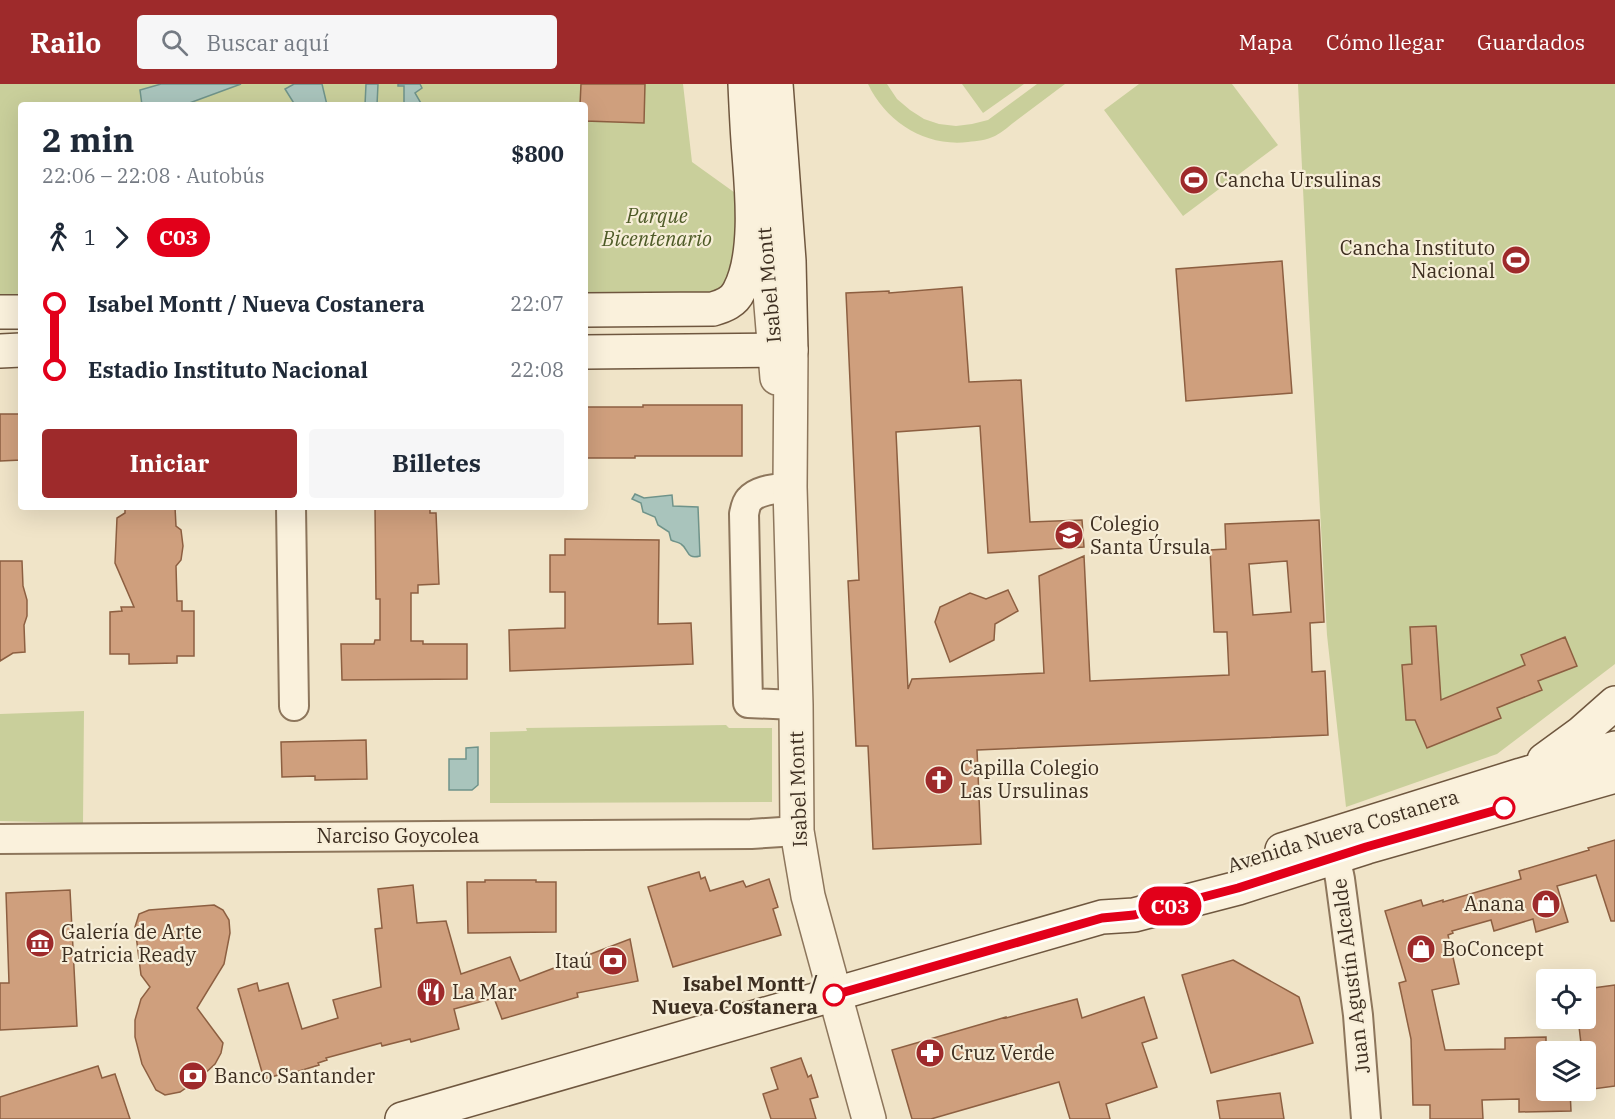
<!DOCTYPE html>
<html lang="es">
<head>
<meta charset="utf-8">
<style>
  body { margin:0; font-family:"IBM Plex Serif",serif; background:#f6f6f7; color:#1f2937; height:100vh; display:flex; flex-direction:column; font-size:22px; white-space:nowrap }
  * { box-sizing:border-box; margin:0 }
  p { font-size:20px; color:#747a83 }
  .icon { flex:none; width:33px; height:33px; fill:none; stroke:currentColor; stroke-width:2; stroke-linecap:round; stroke-linejoin:round }
  .map { position:relative; flex:1; overflow:hidden }
  .details { position:absolute; left:18px; top:18px; width:570px; height:408px; display:flex; flex-direction:column; background:#fff; border-radius:6px; box-shadow:0 6px 24px #0002 }
  .details>* { flex:none }
  .badge { padding:0 12px; border-radius:20px; font-size:21px; line-height:39px }
  .fabs { position:absolute; left:1536px; top:885px; display:grid; gap:12px }
  .fabs a { display:grid; place-items:center; width:60px; height:60px; border-radius:6px; background:#fff; box-shadow:0 6px 24px #0002; font-size:30px }
  .map>.badge { position:absolute; translate:-50% -50%; box-shadow:0 0 0 3px #fff }
  .legs { display:flex; align-items:center; gap:9px; height:66px; padding:0 24px; font-size:20px }
  .legs p { margin-inline-start:auto }
  .overview { display:flex; align-items:center; justify-content:space-between; height:102px; padding:0 24px }
  h1 { font-size:33px; font-weight:700; line-height:45px }
  .primary-button { display:flex; gap:12px; margin-top:auto; padding:12px 24px }
  .primary-button a { flex:1; height:69px; border-radius:6px; background:#9e2a2b; color:#fff; font-size:24px; font-weight:700; line-height:69px; text-align:center }
  .primary-button a+a { background:#f6f6f7; color:#1f2937 }
  ul { padding:0 24px; list-style:none }
  li { display:flex; align-items:center; gap:21px; height:66px; font-size:22px }
  li i { display:grid; place-items:center; width:9px; height:100%; margin:0 8px; background:currentColor }
  li i::after { content:''; width:15px; height:15px; margin:-8px; border:4px solid; border-radius:50%; background:#fff }
  li p { margin-inline-start:auto }
  li:first-child i { background:linear-gradient(#0000 50%,currentColor 0) }
  li:last-child i { background:linear-gradient(currentColor 50%,#0000 0) }
  header { display:flex; align-items:center; gap:36px; box-sizing:border-box; height:84px; padding:0 30px; background:#9e2a2b; color:#fff }
  header strong { font-size:28px }
  nav { display:flex; gap:33px; margin-inline-start:auto; font-size:21px }
  .search { width:420px; height:54px; background:#f6f6f7; display:flex; align-items:center; gap:15px; box-sizing:border-box; padding:0 21px; border-radius:6px; color:#747a83; font-size:22px }
  .map>svg:first-child { display:block }
  .green { fill:#c9cf9b }
  .water { fill:#a9c4bc; stroke:#6f938a; stroke-width:1.5 }
  .building { fill:#cf9f7d; stroke:#8d5f41; stroke-width:1.5; fill-rule:evenodd }
  .lines { fill:none; stroke-linecap:round; stroke-linejoin:round }
  .minor-casing { stroke:#8d765c; stroke-width:32 }
  .tertiary-casing { stroke:#8d765c; stroke-width:36 }
  .secondary-casing { stroke:#6f573f; stroke-width:36 }
  .minor { stroke:#faf1dc; stroke-width:28 }
  .tertiary { stroke:#faf1dc; stroke-width:33 }
  .secondary { stroke:#faf1dc; stroke-width:33 }
  .line-1-casing { stroke:#fff; stroke-width:14 }
  .line-1 { stroke:#e2001a; stroke-width:9 }
  .stop-1-dot { fill:#fff; stroke:#e2001a; stroke-width:3 }
  .labels { text-anchor:middle; stroke-width:4.5; stroke-linejoin:round; paint-order:stroke }
  .poi-label { font-size:20px; fill:#3d2e20; stroke:#f7eed8; text-anchor:start }
  .park-label { font-size:20px; font-style:italic; fill:#4d5a26; stroke:#f7eed8 }
  .street-label { font-size:20px; fill:#3d2e20; stroke:#f7eed8 }
  .stop-label { font-size:20px; font-weight:bold; fill:#3d2e20; stroke:#f7eed8; text-anchor:end }
</style>
</head>
<body>
<header>
<strong>Railo</strong>
<div class="search"><svg class="icon" aria-label="search" viewBox="0 0 24 24"><circle cx="10" cy="10" r="6"/><path d="M15 15l6 6"/></svg>Buscar aquí</div>
<nav><a>Mapa</a><a>Cómo llegar</a><a>Guardados</a></nav>
</header>
<div class="map">
<svg width="1615" height="1035" viewBox="0 0 1615 1035">
  <rect width="100%" height="100%" fill="#f0e4c8"/>
  <path class="green" d="M0 0H683L692 78 738 111 741 174 722 206 709 212 585 217V21H21V223H0Z
    M868 0H887L897 15 910 26 924 35 939 40 956 42 972 40 988 36 1037 0H1065C1049 12 1033 24 1017 36 1010 41 1003 48 995 52 987 56 977 57 968 58 925 63 886 38 868 0Z
    M962 0H1024L983 29Z
    M1139 0H1232L1278 61 1183 132 1104 26Z
    M1298 0H1615V580L1497 670 1346 723 1327 551 1308 209Z
    M84 627 83 739 0 737V630Z
    M726 641 729 644H772V718L490 719V648L527 647 526 644Z"/>
  <path class="water" d="M161 0H241L184 21H142L140 6Z
    M294 0H322L327 21H295L285 5Z
    M366 0H378L377 21H365Z
    M398 0H420L422 4 415 9 422 21H404V2H398Z
    M635 410 644 414 672 411 673 422 698 423 700 472C686 476 689 465 681 460 678 458 675 458 671 456L669 448 658 441 655 433 643 428 641 419 632 415Z
    M478 663V701L472 706H449V675H466V664Z"/>
  <path class="building" d="M581 0H645L644 39 585 37V21H580Z
    M1282 177 1292 309 1186 317 1176 185Z
    M962 203 969 298 1021 296 1030 438 1082 436 1084 463 988 469 980 342 896 348 908 605 912 595 1044 589 1039 492 1084 472 1090 597 1229 591 1227 548H1214L1210 466 1226 465 1225 440 1319 436 1324 538 1310 539 1312 588 1325 587 1328 651 977 666 981 760 873 765 868 662H856L848 497 859 496 846 209 889 207V209ZM1287 477 1291 528 1253 531 1249 480Z
    M643 321H742V372H635V374H585V323H643Z
    M0 330H21V376L0 377Z
    M125 423H175L176 442 181 446 183 462 181 476 176 482 177 517H182V527H194V572H177V579L129 580V570H110V528L122 527 121 523H134L115 479 117 434 125 429Z
    M375 423H430V429H436L439 500 418 501V509H411V557H423V560H467V595L342 596 341 560H374L375 556H380V515H376Z
    M565 455 659 456 658 540 691 539 693 580 510 587 509 546 565 544V508H550V471H565Z
    M0 477H22L23 502 27 516V532L24 541 25 568 13 569 0 577Z
    M1008 506 1018 527 995 540 994 556 950 578 935 538 940 523 970 509 986 515Z
    M1436 542 1441 616 1525 581 1521 571 1565 553 1577 582 1538 597 1542 606 1497 624 1501 634 1427 664 1415 636H1406L1402 581 1412 580 1410 543Z
    M366 656 367 695 315 696V692L282 693 281 658Z
    M1615 756V837H1611L1596 791 1557 802 1568 838 1536 848 1533 835 1494 847 1491 836 1452 847 1453 849 1448 851 1459 900 1432 906 1445 966 1505 965V954L1546 953V1006H1570L1571 1027 1519 1028V1015L1482 1016 1483 1035H1430V1021H1413L1411 955 1399 899 1406 897 1385 827 1421 816 1423 822 1443 816V818L1521 795 1519 787 1589 766 1588 764Z
    M699 788 701 795 705 793 710 807 743 797 746 803 769 795 778 823 773 825 781 851 673 883 648 803Z
    M485 796H536V798H556V848L468 849 467 798H485Z
    M413 801 417 839 446 837 461 890 510 873 520 897 630 855 638 897 577 909 578 913 502 935 494 914 454 925 459 945 411 958 410 955 382 962 381 959 326 974 327 976 318 979 319 981 283 992 282 990 264 995 238 905 257 899 259 907 288 899 302 945 338 934 333 916 381 903 375 845 382 844 378 805Z
    M70 806 77 942 0 946V899H9L6 809Z
    M214 821 223 826 229 836 230 849 224 880 197 924 223 959 221 969 215 980 199 995 180 1008 165 1011 156 1006 142 980 135 953V936L141 915 150 903 141 891 135 843 139 830 149 826Z
    M1233 876 1299 913 1313 959 1211 989 1182 891Z
    M1615 901V1002L1593 1005 1589 968H1582L1578 934H1586V905Z
    M1144 913 1157 954 1142 959 1157 1003 1106 1020 1110 1035H1070L1059 998 931 1035H912L892 966 1006 933V934L1077 915 1082 934Z
    M801 974 808 993 811 991 818 1013 810 1015 816 1035H771L763 1010 778 1005 771 984Z
    M98 982 102 994 115 990 130 1035H0V1013Z
    M1280 1009 1284 1035H1220L1217 1017Z"/>
  <g class="lines">
    <g class="minor-casing">
      <path id="minor" d="M790 403C777 405 758 405 749 416 746 419 745 425 744 430L748 619 796 621
        M291 423 294 622
        M1331 752 1340 795 1358 931 1366 1035
        M0 755 751 750 797 747"/>
    </g>
    <g class="tertiary-casing">
      <path id="tertiary" d="M763 124 777 294
        M791 266 790 403 796 621 797 747 808 812 869 1035"/>
    </g>
    <g class="secondary-casing">
      <path id="secondary" d="M585 226 713 225C724 222 734 218 739 207 758 172 752 108 749 70 747 46 746 23 745 0
        M0 228H21
        M0 267 21 266
        M585 268 791 266 789 177 776 0
        M1544 676 1581 649 1615 619
        M1282 766 1521 691 1615 664
        M402 1035 1102 833 1134 831 1238 804 1367 763 1615 692"/>
    </g>
    <use href="#minor" class="minor"/>
    <use href="#tertiary" class="tertiary"/>
    <use href="#secondary" class="secondary"/>
  </g>
  <g class="lines">
    <g class="line-1-casing">
      <path id="line-1" d="M834 911 1102 834 1134 831 1238 804 1366 763 1504 724"/>
    </g>
    <use href="#line-1" class="line-1"/>
  </g>
  <defs>
    <g id="stadium-disc" transform="scale(1.5)"><circle r="9.5" fill="#9e2a2b" stroke="#f7eed8"/><path d="M0-5a6.5 5 0 1 0 0 10a6.5 5 0 1 0 0-10ZM-3.5-1.8h7v3.6h-7Z" fill="#fff"/></g>
    <g id="school-disc" transform="scale(1.5)"><circle r="9.5" fill="#9e2a2b" stroke="#f7eed8"/><path d="M0-5L7-2L0 1L-7-2ZM-4 1L0 2.5L4 1V4Q0 6-4 4Z" fill="#fff"/></g>
    <g id="church-disc" transform="scale(1.5)"><circle r="9.5" fill="#9e2a2b" stroke="#f7eed8"/><path d="M-1.2-6h2.4v3.5h3.3v2.4h-3.3V6h-2.4V-.1h-3.3v-2.4h3.3Z" fill="#fff"/></g>
    <g id="shop-disc" transform="scale(1.5)"><circle r="9.5" fill="#9e2a2b" stroke="#f7eed8"/><path d="M-5-2.5h2.3a2.7 3.5 0 0 1 5.4 0H5L5.5 6h-11ZM-1.5-2.5h3a1.5 2.3 0 0 0-3 0Z" fill="#fff"/></g>
    <g id="museum-disc" transform="scale(1.5)"><circle r="9.5" fill="#9e2a2b" stroke="#f7eed8"/><path d="M0-6L6-3V-2H-6V-3ZM-5-1h2V3h-2ZM-1-1h2V3h-2ZM3-1h2V3H3ZM-6 4H6V6H-6Z" fill="#fff"/></g>
    <g id="bank-disc" transform="scale(1.5)"><circle r="9.5" fill="#9e2a2b" stroke="#f7eed8"/><path d="M-6-4H6V4H-6ZM0-2.3a2.3 2.3 0 1 0 0 4.6a2.3 2.3 0 1 0 0-4.6Z" fill="#fff"/></g>
    <g id="restaurant-disc" transform="scale(1.5)"><circle r="9.5" fill="#9e2a2b" stroke="#f7eed8"/><path d="M-5-6h1v4h1v-4h1v4h1v-4h1v5L-1.5 .5V6h-2V.5L-5-1ZM5-6V6H3V1.5H1.5Q1.5-4 5-6Z" fill="#fff"/></g>
    <g id="pharmacy-disc" transform="scale(1.5)"><circle r="9.5" fill="#9e2a2b" stroke="#f7eed8"/><path d="M-2-6h4v4h4v4h-4v4h-4v-4h-4v-4h4Z" fill="#fff"/></g>
  </defs>
  <g fill-rule="evenodd">
    <use href="#stadium-disc" x="1194" y="96"/>
    <use href="#stadium-disc" x="1516" y="176"/>
    <use href="#school-disc" x="1069" y="451"/>
    <use href="#church-disc" x="939" y="696"/>
    <use href="#shop-disc" x="1546" y="820"/>
    <use href="#museum-disc" x="40" y="859"/>
    <use href="#shop-disc" x="1421" y="865"/>
    <use href="#bank-disc" x="613" y="877"/>
    <use href="#restaurant-disc" x="431" y="908"/>
    <use href="#pharmacy-disc" x="930" y="969"/>
    <use href="#bank-disc" x="193" y="992"/>
  </g>
  <g class="stop-1-dot">
    <circle cx="1504" cy="724" r="10"/>
    <circle cx="834" cy="911" r="10"/>
  </g>
  <g class="labels">
    <g class="poi-label">
      <text x="1215" y="103">Cancha Ursulinas</text>
      <text x="1495" y="171" text-anchor="end">Cancha Instituto<tspan x="1495" dy="23">Nacional</tspan></text>
      <text x="1090" y="447">Colegio<tspan x="1090" dy="23">Santa Úrsula</tspan></text>
      <text x="960" y="691">Capilla Colegio<tspan x="960" dy="23">Las Ursulinas</tspan></text>
      <text x="1525" y="827" text-anchor="end">Anana</text>
      <text x="61" y="855">Galería de Arte<tspan x="61" dy="23">Patricia Ready</tspan></text>
      <text x="1442" y="872">BoConcept</text>
      <text x="592" y="884" text-anchor="end">Itaú</text>
      <text x="452" y="915">La Mar</text>
      <text x="951" y="976">Cruz Verde</text>
      <text x="214" y="999">Banco Santander</text>
    </g>
    <g class="park-label">
      <text x="657" y="139">Parque<tspan x="657" dy="23">Bicentenario</tspan></text>
    </g>
    <g class="street-label">
      <text transform="translate(769 201) rotate(-95)" y="7">Isabel Montt</text>
      <text transform="translate(798 705) rotate(-92)" y="7">Isabel Montt</text>
      <text transform="translate(1343 747) rotate(-17)" y="7">Avenida Nueva Costanera</text>
      <text x="398" y="759">Narciso Goycolea</text>
      <text transform="translate(1351 892) rotate(-97)" y="7">Juan Agustín Alcalde</text>
    </g>
    <g class="stop-label">
      <text x="818" y="907">Isabel Montt /<tspan x="818" dy="23">Nueva Costanera</tspan></text>
    </g>
  </g>
</svg>
<div class="fabs">
<a><svg class="icon" aria-label="locate" viewBox="0 0 24 24"><circle cx="12" cy="12" r="6"/><path d="M12 2v4M12 18v4M2 12h4M18 12h4"/></svg></a>
<a><svg class="icon" aria-label="layers" viewBox="0 0 24 24"><path d="M12 4l9 5-9 5-9-5zM3 14l9 5 9-5"/></svg></a>
</div>
<b class="badge" style="left:1170px;top:822px;background:#e2001a;color:#fff">C03</b>
<section class="details">
<div class="overview"><div><h1>2 min</h1><p>22:06 – 22:08 · Autobús</p></div><b>$800</b></div>
<div class="legs"><svg class="icon" aria-label="walk" viewBox="0 0 24 24"><circle cx="13" cy="4" r="2"/><path d="M13 8l-2 6 4 7M11 14l-3 7M7 12l3-4h3l4 4"/></svg>1<svg class="icon" aria-label="forward" viewBox="0 0 24 24"><path d="M9 5l7 7-7 7"/></svg><b class="badge" style="background:#e2001a;color:#fff">C03</b></div>
<ul>
<li><i style="color:#e2001a"></i><b>Isabel Montt / Nueva Costanera</b><p>22:07</p></li>
<li><i style="color:#e2001a"></i><b>Estadio Instituto Nacional</b><p>22:08</p></li>
</ul>
<div class="primary-button"><a>Iniciar</a><a>Billetes</a></div>
</section>
</div>
</body>
</html>
